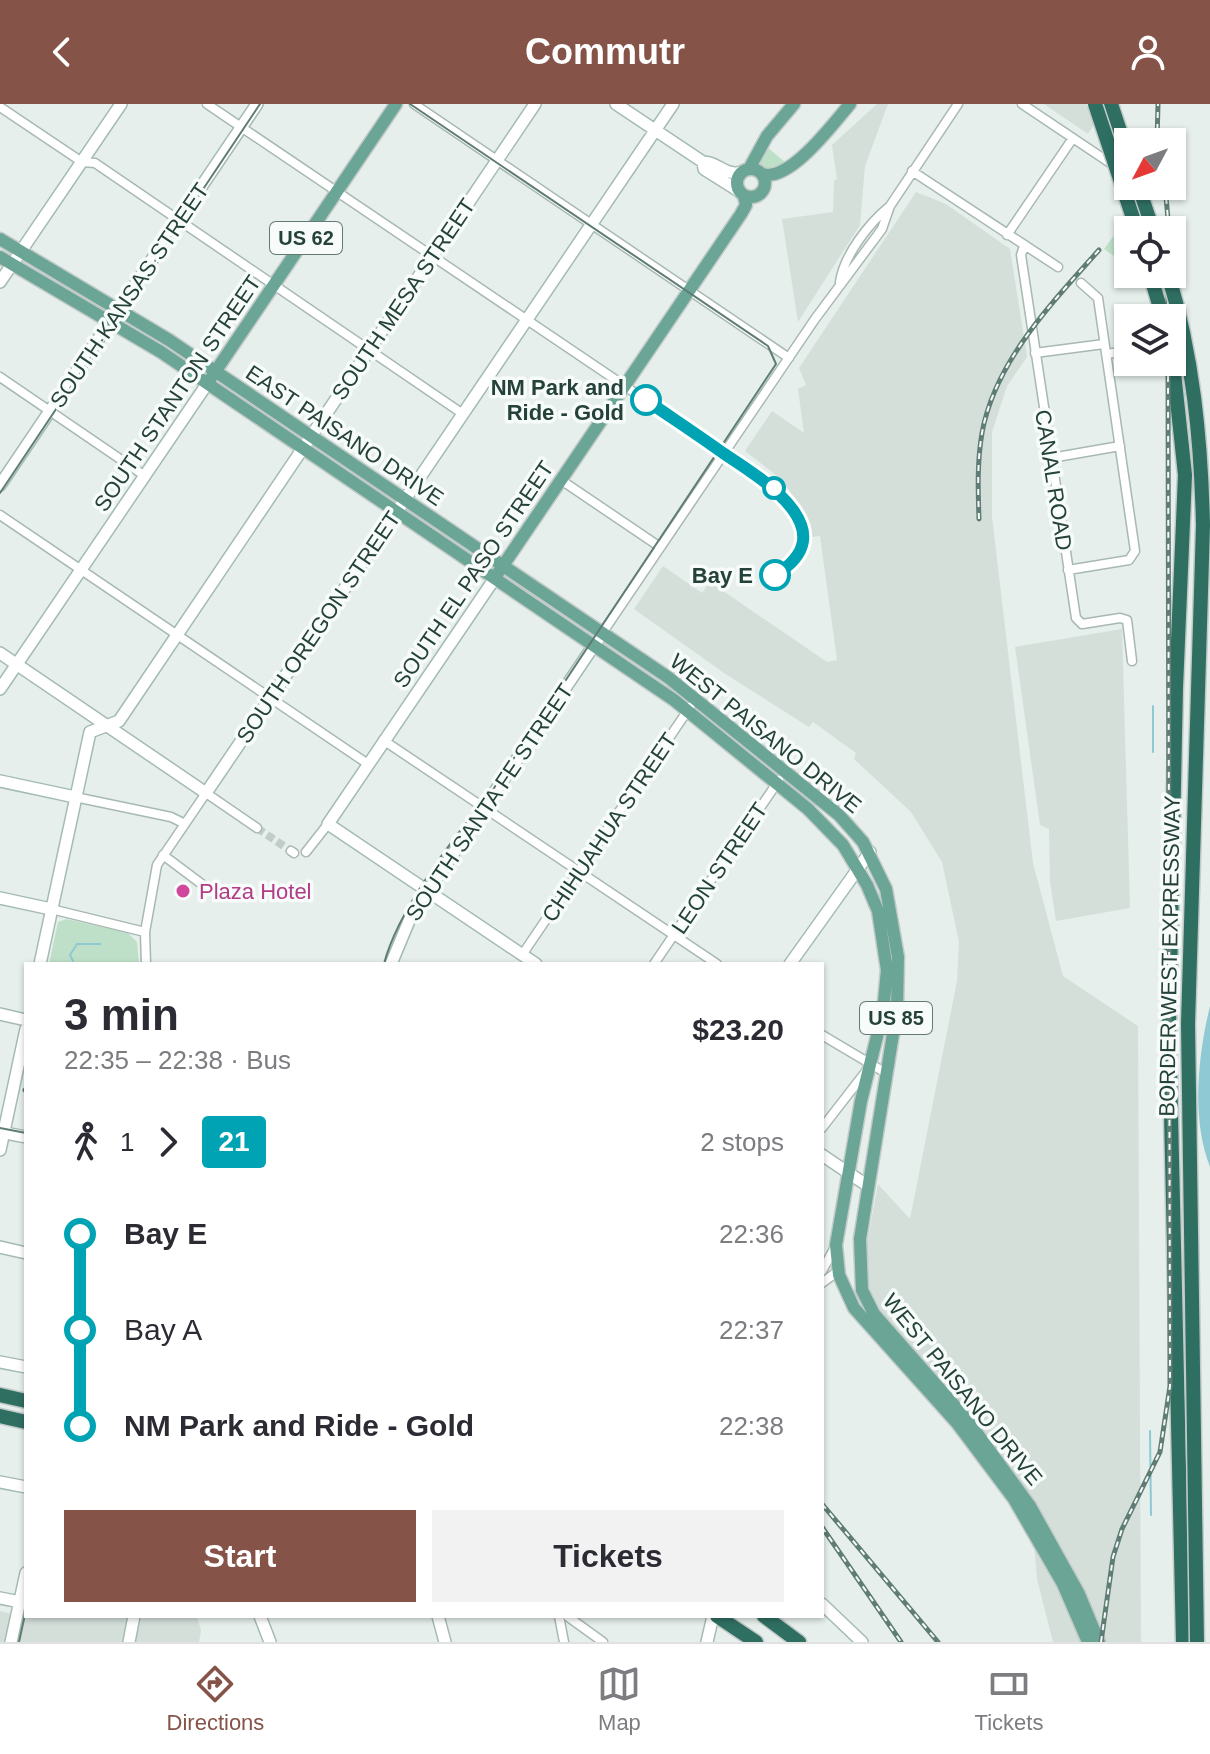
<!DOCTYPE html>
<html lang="en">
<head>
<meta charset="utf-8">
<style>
  body { margin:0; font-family:Helvetica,sans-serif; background:#f2f2f3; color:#2b2b33; height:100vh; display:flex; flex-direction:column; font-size:30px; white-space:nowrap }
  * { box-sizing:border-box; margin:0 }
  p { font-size:26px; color:#7c7c81 }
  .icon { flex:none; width:44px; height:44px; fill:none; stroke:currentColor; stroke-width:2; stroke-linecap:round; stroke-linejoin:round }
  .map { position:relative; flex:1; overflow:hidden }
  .panel { position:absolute; left:24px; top:858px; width:800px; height:656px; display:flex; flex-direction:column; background:#fff; border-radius:0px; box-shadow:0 2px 6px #0004 }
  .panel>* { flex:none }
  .badge { padding:0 16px; border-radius:6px; font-size:28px; line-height:52px }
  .needle { width:52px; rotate:229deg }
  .controls { position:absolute; left:1114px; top:24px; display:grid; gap:16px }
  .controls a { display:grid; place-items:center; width:72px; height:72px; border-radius:0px; background:#fff; box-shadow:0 2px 6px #0004; font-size:40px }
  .map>.badge { position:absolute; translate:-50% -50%; box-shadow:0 0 0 4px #fff }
  .legs { display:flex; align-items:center; gap:12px; height:88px; padding:0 40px; font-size:26px }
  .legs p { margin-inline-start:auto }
  .headline { display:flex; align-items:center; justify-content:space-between; height:136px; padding:0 40px }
  h1 { font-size:44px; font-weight:600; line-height:60px }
  .action { display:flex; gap:16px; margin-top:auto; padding:16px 40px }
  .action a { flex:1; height:92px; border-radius:0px; background:#855347; color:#fff; font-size:32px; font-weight:600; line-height:92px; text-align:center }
  .action a+a { background:#f2f2f3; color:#2b2b33 }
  ul { padding:0 40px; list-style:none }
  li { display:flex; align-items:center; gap:28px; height:96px; font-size:30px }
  li i { display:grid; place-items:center; width:12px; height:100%; margin:0 10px; background:currentColor }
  li i::after { content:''; width:20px; height:20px; margin:-10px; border:6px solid; border-radius:50%; background:#fff }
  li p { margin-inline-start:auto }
  li:first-child i { background:linear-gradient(#0000 50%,currentColor 0) }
  li:last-child i { background:linear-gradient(currentColor 50%,#0000 0) }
  header { display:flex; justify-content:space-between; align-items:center; height:104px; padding:0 40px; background:#855347; color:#fff; font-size:36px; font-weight:600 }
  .tab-bar { display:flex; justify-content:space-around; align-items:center; height:112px; border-top:2px solid #e1e1e2; background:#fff; font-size:22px; color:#7c7c81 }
  .tab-bar a { display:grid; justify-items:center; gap:4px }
  .tab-bar .current { color:#855347 }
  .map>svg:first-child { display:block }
  .built { fill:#d4dfda }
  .green { fill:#bfe0c8 }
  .water { fill:#8ec9d4 }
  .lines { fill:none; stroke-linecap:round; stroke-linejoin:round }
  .stream { stroke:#8ec9d4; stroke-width:2 }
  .street-tunnel { stroke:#bfccc8; stroke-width:8; stroke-dasharray:8 4; stroke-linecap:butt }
  .street-casing { stroke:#a8b8b2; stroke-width:11 }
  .secondary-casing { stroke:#a4bbb3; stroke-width:14 }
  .primary-casing { stroke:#c2cac8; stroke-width:15 }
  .highway-casing { stroke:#c2cac8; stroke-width:17 }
  .street { stroke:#fff; stroke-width:8 }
  .secondary { stroke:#fff; stroke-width:11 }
  .primary { stroke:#6aa596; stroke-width:12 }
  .highway { stroke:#2f6f62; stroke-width:14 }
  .tram { stroke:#5f7d75; stroke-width:2 }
  .rail-casing { stroke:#5f7d75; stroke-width:5 }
  .rail { stroke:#f7fbf9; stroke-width:2; stroke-dasharray:6; stroke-linecap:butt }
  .highway-bridge-casing { stroke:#c2cac8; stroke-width:17; stroke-linecap:butt }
  .highway-bridge { stroke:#2f6f62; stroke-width:14 }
  .line-1-casing { stroke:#fff; stroke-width:18 }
  .line-1 { stroke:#00a3b4; stroke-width:12 }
  .stop-1-dot { fill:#fff; stroke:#00a3b4; stroke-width:4 }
  .hotel-dot { fill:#d1479c; stroke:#f7fbf9; stroke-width:3 }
  .labels { text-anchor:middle; stroke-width:7; stroke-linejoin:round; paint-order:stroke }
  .shield { fill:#f7fbf9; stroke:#637a73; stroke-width:2 }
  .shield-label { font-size:20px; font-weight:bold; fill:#24423a }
  .street-label { font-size:22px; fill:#24423a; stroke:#f7fbf9 }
  .stop-label { font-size:22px; font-weight:bold; fill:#24423a; stroke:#f7fbf9; text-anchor:end }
  .hotel-label { font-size:22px; fill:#b23c85; stroke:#f7fbf9; text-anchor:start }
</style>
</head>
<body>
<header><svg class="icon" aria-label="back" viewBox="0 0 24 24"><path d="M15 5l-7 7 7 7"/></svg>Commutr<svg class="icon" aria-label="person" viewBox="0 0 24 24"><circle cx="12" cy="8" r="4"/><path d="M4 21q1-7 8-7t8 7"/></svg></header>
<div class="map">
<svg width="1210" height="1538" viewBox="0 0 1210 1538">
  <rect width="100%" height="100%" fill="#e6efeb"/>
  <path class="built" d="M877 0H888L865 62 860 121 798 218 782 115 833 108 834 76 837 75 832 41Z
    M1044 0H1090L1096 17 1088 30Z
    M916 88 946 100 1010 145 1027 253 1007 282 992 328V413L1033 759 1063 872 1138 922 1141 1538H1053L1037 1475 1030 1392 975 1316 879 1208 868 1186 866 1145 878 1080 910 1115 957 877 959 838 942 758 911 708 854 655 856 649 813 618 809 623 724 569 634 505 663 462 702 489 710 478 827 558 837 556 820 432 806 434 799 400 781 375 745 347 772 307 804 329 798 285 806 281 799 264Z
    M1122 525 1130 804 1056 817 1050 778 1049 725 1040 721 1015 543Z
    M0 1507 30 1514 197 1512 201 1527 199 1538H0Z"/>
  <path class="green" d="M767 43 785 58V63L763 66 760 63 762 49Z
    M1121 122 1128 128V142L1118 155 1104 145Z
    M66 815 128 829 137 838 139 860H49L58 818Z"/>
  <path class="water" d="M1210 902V1063C1191 1015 1198 951 1210 902Z"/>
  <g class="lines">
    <path class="stream" d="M1153 602V648
      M73 857 70 851 77 840H100
      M1150 1327 1151 1411"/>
    <path class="street-tunnel" d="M257 724 291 747"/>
    <g class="street-casing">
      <path id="street" d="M207 0 724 349
        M414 0 789 254
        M1022 0 1128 71
        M0 3 82 58 95 59 463 310
        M912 67 1058 163
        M1007 131 1073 34
        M1024 142 1021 151 1076 514 1082 520 1120 514 1127 516 1132 557
        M840 178C844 151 869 119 890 102L958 0
        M1035 249 1104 240
        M1106 250 1128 247
        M0 273 145 372
        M1051 354 1120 342
        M561 376 660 443
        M0 411 368 660
        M1068 466 1129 456 1135 447 1098 194 1081 179
        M603 528 815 215 882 125 890 102
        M383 636 717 860
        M75 693 171 713 185 720
        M291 747 294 749
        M306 748 328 720
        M163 751 207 784 212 783
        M51 805 145 828
        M522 851 690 603
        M146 860 145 828 157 761 206 689 257 724
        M654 860 779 676
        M822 931 886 969
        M822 1024 867 966
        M822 1167 834 1145
        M822 1179 838 1167
        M559 1512 564 1538
        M567 1512 603 1538"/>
    </g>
    <g class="secondary-casing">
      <path id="secondary" d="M616 0 703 58C717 57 725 73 742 68
        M703 58 704 65 739 87
        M0 178 121 0
        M0 381 257 0
        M495 474 328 720 536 860
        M0 549 206 689 673 0
        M0 585 207 280
        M0 677 75 693
        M0 794 51 805
        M40 860 90 628 119 617 535 0
        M391 860 411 812 603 528
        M790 860 870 748
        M0 910 26 916
        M0 1028 26 1033
        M0 1046 26 925
        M822 1051 868 1082
        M0 1143 26 1149
        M0 1258 26 1263
        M0 1378 26 1383
        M0 1494 20 1498
        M822 1500 862 1538
        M260 1512 270 1538
        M438 1512 445 1538
        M11 1538 26 1469
        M129 1538 134 1512
        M707 1538 713 1512"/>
    </g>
    <g class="primary-casing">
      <path id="primary" d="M737 79a14 14 0 1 1 28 0a14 14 0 1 1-28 0Z
        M749 65 767 32 794 0
        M762 70C789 79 833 20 850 0
        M0 135 169 236 669 574 839 711 863 738 886 785 898 853 897 905 860 1135 862 1186 874 1210 968 1317 1030 1402 1079 1490 1099 1538
        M0 153 161 248 674 596 808 705 843 741 867 781 878 807 887 866 883 908 861 997 836 1141 839 1171 854 1204 957 1319 1014 1395 1063 1480 1088 1538
        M211 274 396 0
        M498 469 741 110 746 101 744 92"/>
    </g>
    <g class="highway-casing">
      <path id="highway" d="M1111 0 1128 51
        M1138 82 1153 126
        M1150 170 1163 214
        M1172 250 1185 371 1176 584 1169 922 1183 1538
        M0 1291 26 1297
        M0 1312 26 1318
        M717 1512 756 1538
        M764 1512 799 1538"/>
    </g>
    <use href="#street" class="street"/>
    <use href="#secondary" class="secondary"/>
    <use href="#primary" class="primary"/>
    <use href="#highway" class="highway"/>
    <path class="tram" d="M0 389 260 0
      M384 860C397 808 453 733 488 693L776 260 768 242 410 0
      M0 1024 26 1029
      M19 1538 26 1506"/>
    <g class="rail-casing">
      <path id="rail" d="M1157 38 1158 0
        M1165 82 1169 126
        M1168 214V170
        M979 415C978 386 977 358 982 329 995 257 1052 199 1099 146
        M25 986H26
        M822 1400 938 1538
        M822 1423 901 1538
        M1101 1538 1113 1453 1122 1425 1160 1348 1170 1282 1168 258"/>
    </g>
    <use href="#rail" class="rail"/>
    <g class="highway-bridge-casing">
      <path id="highway-bridge" d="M1095 0 1137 126
        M1168 170C1193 252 1201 335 1203 421L1188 920 1197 1538"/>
    </g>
    <use href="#highway-bridge" class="highway-bridge"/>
  </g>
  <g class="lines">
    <g class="line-1-casing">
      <path id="line-1" d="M646 296C672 314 698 331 723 349 761 374 848 427 775 471"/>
    </g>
    <use href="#line-1" class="line-1"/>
  </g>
  <g class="stop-1-dot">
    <circle cx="646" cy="296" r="14"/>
    <circle cx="774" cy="384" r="10"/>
    <circle cx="775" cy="471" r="14"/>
  </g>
  <circle class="hotel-dot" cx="183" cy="787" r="8"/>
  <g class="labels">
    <g class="shield">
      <rect x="270" y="118" width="72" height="32" rx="6"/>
      <rect x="860" y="898" width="72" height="32" rx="6"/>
    </g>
    <g class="shield-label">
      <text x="306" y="141">US 62</text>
      <text x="896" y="921">US 85</text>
    </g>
    <g class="street-label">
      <text transform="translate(129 191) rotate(-56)" y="8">SOUTH KANSAS STREET</text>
      <text transform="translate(403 195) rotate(-56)" y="8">SOUTH MESA STREET</text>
      <text transform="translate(177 289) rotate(-56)" y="8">SOUTH STANTON STREET</text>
      <text transform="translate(345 331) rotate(34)" y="8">EAST PAISANO DRIVE</text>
      <text transform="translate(1054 376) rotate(81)" y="8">CANAL ROAD</text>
      <text transform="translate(473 470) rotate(-56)" y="8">SOUTH EL PASO STREET</text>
      <text transform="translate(318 523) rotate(-56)" y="8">SOUTH OREGON STREET</text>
      <text transform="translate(766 629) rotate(39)" y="8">WEST PAISANO DRIVE</text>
      <text transform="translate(489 698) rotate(-56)" y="8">SOUTH SANTA FE STREET</text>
      <text transform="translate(609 723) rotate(-56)" y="8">CHIHUAHUA STREET</text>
      <text transform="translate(719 764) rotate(-56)" y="8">LEON STREET</text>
      <text transform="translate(1169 852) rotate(-89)" y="8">BORDER WEST EXPRESSWAY</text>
      <text transform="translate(963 1285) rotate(51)" y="8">WEST PAISANO DRIVE</text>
    </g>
    <g class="stop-label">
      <text x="624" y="291">NM Park and<tspan x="624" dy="25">Ride - Gold</tspan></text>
      <text x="753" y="479">Bay E</text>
    </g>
    <g class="hotel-label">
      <text x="199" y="795">Plaza Hotel</text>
    </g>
  </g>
</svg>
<div class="controls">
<a><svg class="needle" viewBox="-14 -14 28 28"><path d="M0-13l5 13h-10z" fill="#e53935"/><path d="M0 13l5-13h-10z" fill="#7c7c81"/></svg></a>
<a><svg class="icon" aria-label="locate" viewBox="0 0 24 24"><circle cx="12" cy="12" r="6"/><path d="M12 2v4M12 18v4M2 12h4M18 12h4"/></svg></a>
<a><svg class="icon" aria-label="layers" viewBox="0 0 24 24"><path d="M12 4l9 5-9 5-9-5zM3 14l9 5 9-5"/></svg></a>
</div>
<section class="panel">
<div class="headline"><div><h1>3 min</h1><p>22:35 – 22:38 · Bus</p></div><b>$23.20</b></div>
<div class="legs"><svg class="icon" aria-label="walk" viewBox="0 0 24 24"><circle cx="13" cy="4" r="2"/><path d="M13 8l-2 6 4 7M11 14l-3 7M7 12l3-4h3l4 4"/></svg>1<svg class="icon" aria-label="forward" viewBox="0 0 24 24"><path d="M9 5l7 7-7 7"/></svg><b class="badge" style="background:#00a3b4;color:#fff">21</b><p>2 stops</p></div>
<ul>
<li><i style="color:#00a3b4"></i><b>Bay E</b><p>22:36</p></li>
<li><i style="color:#00a3b4"></i><span>Bay A</span><p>22:37</p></li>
<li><i style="color:#00a3b4"></i><b>NM Park and Ride - Gold</b><p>22:38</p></li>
</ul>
<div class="action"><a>Start</a><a>Tickets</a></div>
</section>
</div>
<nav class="tab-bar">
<a class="current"><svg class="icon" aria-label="directions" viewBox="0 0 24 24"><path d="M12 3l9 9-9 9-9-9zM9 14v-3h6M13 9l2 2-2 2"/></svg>Directions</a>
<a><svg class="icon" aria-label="map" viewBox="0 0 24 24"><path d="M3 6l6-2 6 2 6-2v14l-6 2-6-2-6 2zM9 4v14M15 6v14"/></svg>Map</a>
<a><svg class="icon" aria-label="tickets" viewBox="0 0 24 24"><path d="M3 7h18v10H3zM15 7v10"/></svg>Tickets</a>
</nav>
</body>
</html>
